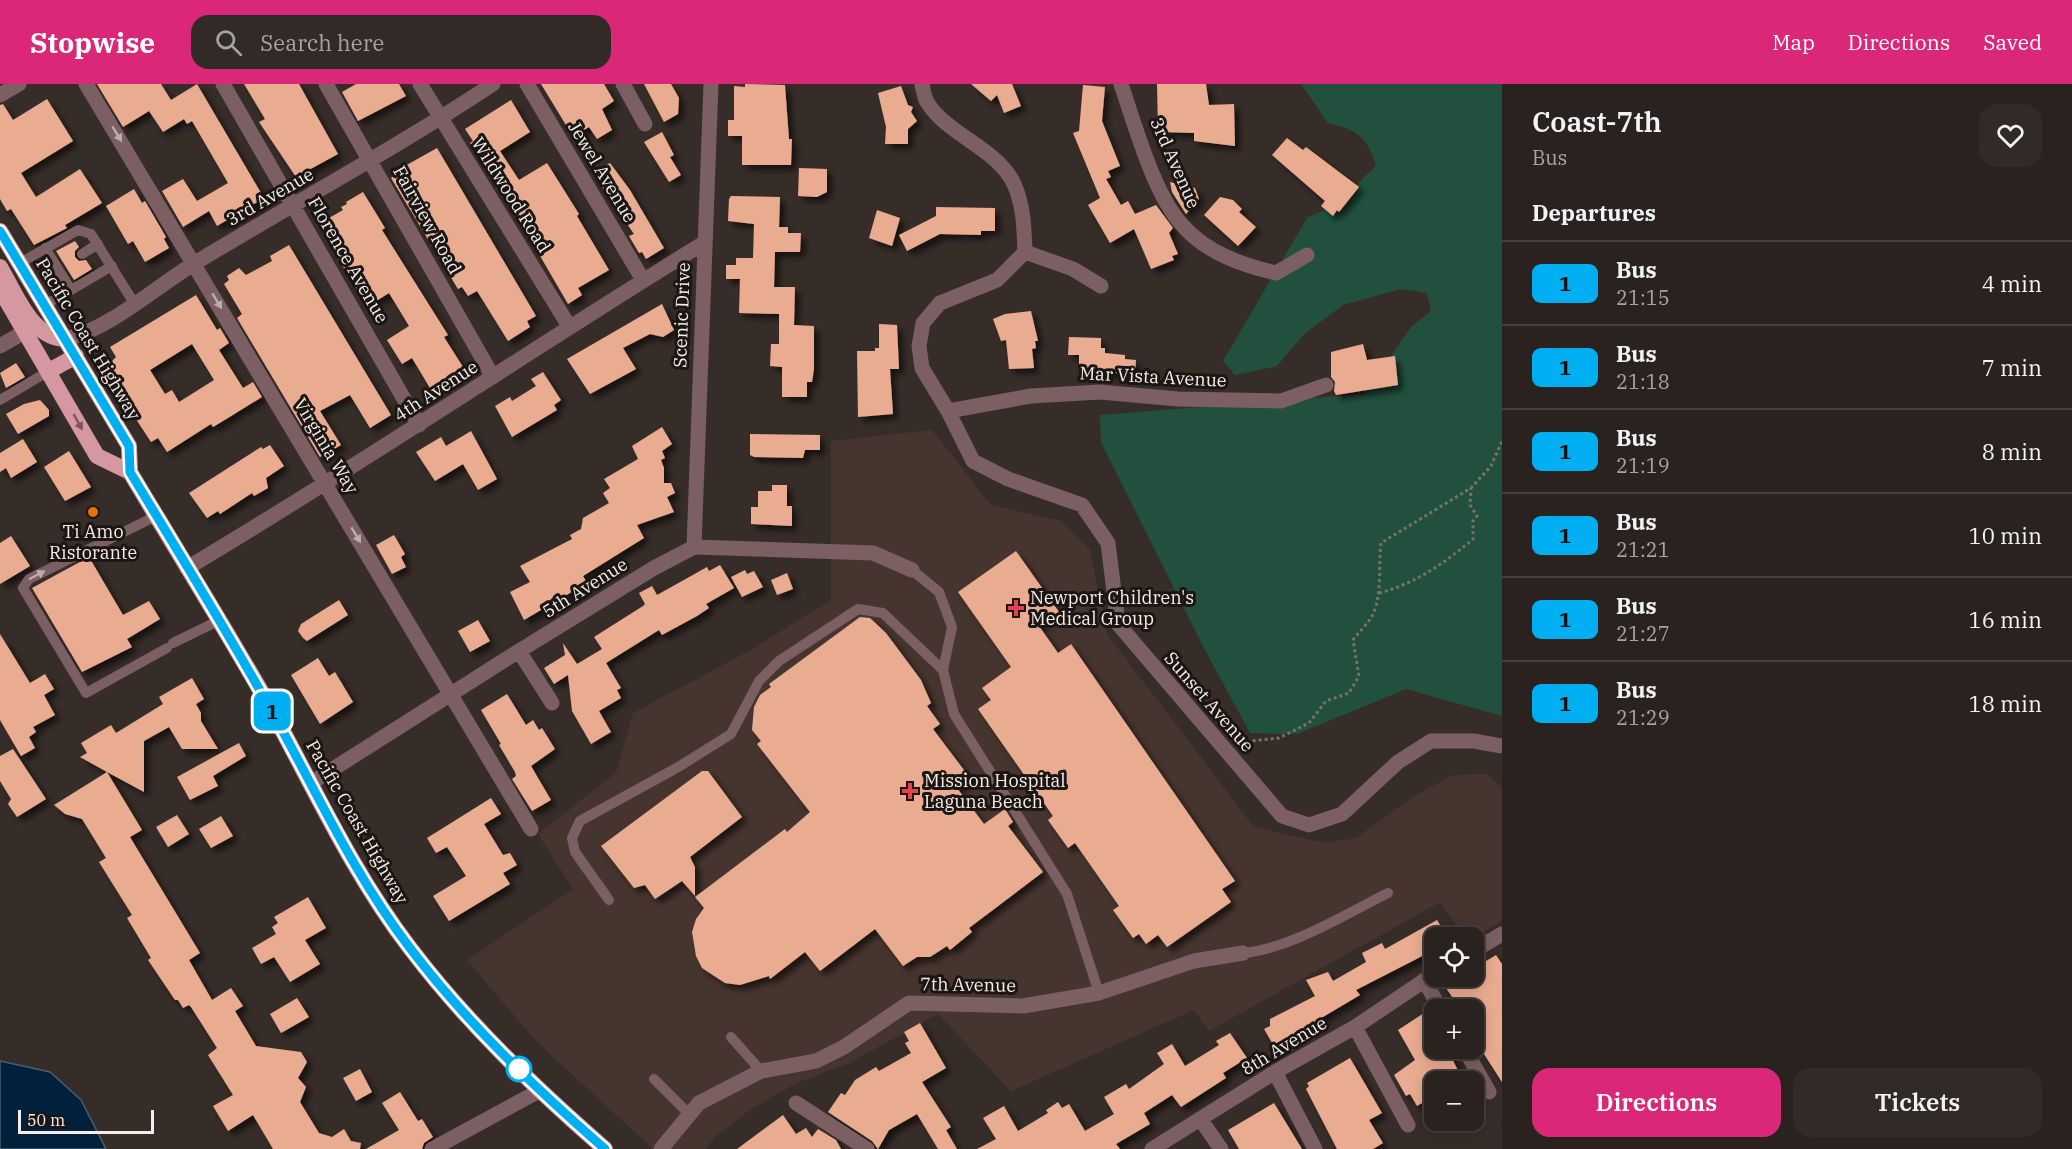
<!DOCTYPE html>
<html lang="en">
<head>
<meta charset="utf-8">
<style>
  body { margin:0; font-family:"IBM Plex Serif",serif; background:#312a27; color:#f1f3f6; height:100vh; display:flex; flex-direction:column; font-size:22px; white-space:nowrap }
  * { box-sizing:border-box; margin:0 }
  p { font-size:20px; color:#a5a4a4 }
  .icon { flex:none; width:33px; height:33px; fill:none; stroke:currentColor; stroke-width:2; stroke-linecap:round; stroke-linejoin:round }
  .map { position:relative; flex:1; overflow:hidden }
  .details { display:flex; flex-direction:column; background:#29221e; width:570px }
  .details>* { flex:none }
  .badge { padding:0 12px; border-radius:9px; font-size:21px; line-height:39px }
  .buttons { position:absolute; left:1424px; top:843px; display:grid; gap:12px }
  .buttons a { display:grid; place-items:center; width:60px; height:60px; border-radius:12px; background:#29221e; box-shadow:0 3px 15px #0003,0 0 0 2px #453f3c; font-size:30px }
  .scale { position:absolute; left:18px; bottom:15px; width:136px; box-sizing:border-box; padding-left:6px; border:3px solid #f4ede9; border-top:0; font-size:16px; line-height:21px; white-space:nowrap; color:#f4ede9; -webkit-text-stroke:4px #1b1614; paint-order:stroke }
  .map>.badge { position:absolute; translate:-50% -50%; box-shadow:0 0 0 3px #fff }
  h2 { padding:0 30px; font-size:22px; line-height:54px }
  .round { display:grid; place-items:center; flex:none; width:63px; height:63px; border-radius:18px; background:#312a27 }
  .overview { display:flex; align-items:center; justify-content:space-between; height:102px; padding:0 30px }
  h1 { font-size:28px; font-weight:600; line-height:45px }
  .button { display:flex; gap:12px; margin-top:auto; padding:12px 30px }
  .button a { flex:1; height:69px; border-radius:18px; background:#db2777; color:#fff; font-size:24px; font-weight:600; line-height:69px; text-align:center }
  .button a+a { background:#312a27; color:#f1f3f6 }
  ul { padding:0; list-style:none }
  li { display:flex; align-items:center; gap:18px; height:84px; padding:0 30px; border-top:2px solid #453f3c }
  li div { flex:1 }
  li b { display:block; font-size:22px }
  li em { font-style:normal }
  li .badge { min-width:66px; font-weight:700; text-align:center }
  header { display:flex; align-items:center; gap:36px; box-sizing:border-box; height:84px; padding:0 30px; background:#db2777; color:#fff }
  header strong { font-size:28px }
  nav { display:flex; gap:33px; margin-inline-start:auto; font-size:21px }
  .search { width:420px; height:54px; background:#312a27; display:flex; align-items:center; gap:15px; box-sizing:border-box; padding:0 21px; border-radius:18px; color:#a5a4a4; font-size:22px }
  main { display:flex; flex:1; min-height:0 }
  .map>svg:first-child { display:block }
  .built { fill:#46352e }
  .green { fill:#21513e }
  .water { fill:#00203c; stroke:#495e70; stroke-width:1.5 }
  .building { fill:#e9ac91; fill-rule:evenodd; filter:url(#shadow) }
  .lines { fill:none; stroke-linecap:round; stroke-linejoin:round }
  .path { stroke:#79706b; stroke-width:3; stroke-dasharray:3 3; stroke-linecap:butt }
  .service { stroke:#7b5f63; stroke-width:10 }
  .minor { stroke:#7b5f63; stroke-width:15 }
  .trunk { stroke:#d597a0; stroke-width:16 }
  .oneway { fill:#beadad }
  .oneway2 { fill:#78565a }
  .line-casing { stroke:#fff; stroke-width:14 }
  .line { stroke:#00aff2; stroke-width:9 }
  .food-dot { fill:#e8710a; stroke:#1b1614; stroke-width:2 }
  .health-dot { fill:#e0444e; stroke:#1b1614; stroke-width:2 }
  .stop-dot { fill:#fff; stroke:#00aff2; stroke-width:3 }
  .labels { text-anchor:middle; stroke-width:6; stroke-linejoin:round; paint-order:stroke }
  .street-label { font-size:18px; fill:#f4ede9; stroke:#1b1614 }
  .poi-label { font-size:18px; fill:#f4ede9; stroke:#1b1614; text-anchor:start }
</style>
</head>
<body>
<header>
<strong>Stopwise</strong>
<div class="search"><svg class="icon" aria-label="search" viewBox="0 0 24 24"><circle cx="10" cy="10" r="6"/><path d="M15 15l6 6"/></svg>Search here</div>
<nav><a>Map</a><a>Directions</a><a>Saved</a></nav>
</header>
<main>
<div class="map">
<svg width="1502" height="1065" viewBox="0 0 1502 1065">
  <defs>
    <filter id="shadow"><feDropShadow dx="5" dy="5" stdDeviation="3" flood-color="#0009"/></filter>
  </defs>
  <rect width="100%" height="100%" fill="#372d28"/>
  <path class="built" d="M932 346 991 421 1062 437 1090 466 1107 550 1254 743 1324 759 1356 754 1416 711 1453 691 1486 690 1502 703V837L1473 854 1465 853 1440 818 1209 947 1194 926 1011 1007 938 930 849 979 797 999 752 1024 715 1053 705 1065H653L536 957 467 876 573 805 538 750 616 689 633 629 749 567 831 516V357Z"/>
  <path class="green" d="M1301 0H1502V632L1406 605 1297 650 1250 649 1204 564 1101 358 1100 331 1365 310 1411 243 1431 227 1427 209 1401 205 1343 221 1304 250 1277 282 1235 291 1223 277 1307 134 1335 121 1376 82C1367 53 1358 46 1328 39Z"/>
  <path class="water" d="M0 977 50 988 81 1016 106 1065H0Z"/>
  <path class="building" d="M97 0H161L171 16 197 0 264 114 217 142 209 127 183 143 162 107 183 95 197 117 228 99 192 37 187 40 184 35 163 48 149 27 123 43Z
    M244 0H299L338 70 296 93 259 38 265 35Z
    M356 0H399L406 12 358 37 342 8Z
    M541 0H604L614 17 602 25 612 46 597 55 589 43 577 50 570 38 566 41Z
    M644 0H671L679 14 678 30 664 38Z
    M745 0 785 1 789 55H792L791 81H742V52H728V36H734V2L745 3Z
    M971 0H1012L1021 22 1004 29 997 11 991 17Z
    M1157 0H1206L1209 21 1234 20 1235 62 1194 57V49L1161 48V44H1158Z
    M1083 1 1105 3 1102 37 1120 82 1108 87 1111 93 1106 95 1121 121 1128 117 1135 130 1156 121 1173 144 1169 149 1178 170 1172 172 1174 176 1151 185 1134 145 1110 159 1088 121 1100 114 1073 49 1079 47Z
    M901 2 908 21 913 23 911 28 917 37 908 45V60H885L886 43 878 9Z
    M47 15 73 57 21 89 36 113 80 85 102 119 65 141 67 144 34 161 11 125 7 127 0 115V21L3 20 13 36Z
    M511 16 530 48 500 67 519 96 547 79 579 130 577 132 609 186 578 204 582 211 568 220 496 96 470 59 473 57 465 45Z
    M662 48 674 71 670 73 681 91 669 98 644 58Z
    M1287 54 1303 66 1306 63 1359 103 1339 128 1337 126 1333 132 1321 122 1325 117 1272 71Z
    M437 64 536 232 527 237 530 243 508 257 477 207 468 212 462 203 458 205 391 94 397 90 396 87Z
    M610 79 630 106 664 164 646 175 642 168 639 169 629 152 634 150 593 89Z
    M799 84 827 85V108L817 113 798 112Z
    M1170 98 1195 104 1199 115 1186 130 1172 108Z
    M134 105 142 119 145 117 166 153 164 155 169 164 145 178 133 157 128 160 106 122Z
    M363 108 385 144 382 146 448 251 444 253 463 283 430 304 412 274 402 280 387 256 409 242 389 209 373 219 370 215 365 219 336 171 340 168 322 138 343 126 341 123 347 120 346 118Z
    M731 112 780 113 779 143H788V149H801L800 168H775L774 203H795L794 241 814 242V285L812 298H807V313H782V283L770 282 771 260H779V230L739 229 740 195H726V181H736V174H753L754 140 728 137 729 115Z
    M1220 113 1233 116 1242 125 1239 128 1256 143 1238 162 1204 131Z
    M936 123 995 124V147H981V151L940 150 907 167 899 151 936 132Z
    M877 126 900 134 892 162 869 154Z
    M75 157 79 163 75 167V173L79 177 86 176 92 185 74 196 56 167Z
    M289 161 391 331 370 344 350 311 320 327 341 361 320 373 237 234 242 230 224 200 229 196 227 192 239 184 246 191 272 177 270 172Z
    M196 211 217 246 220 244 229 259 219 266 243 304 253 298 262 313 223 337 213 343 211 340 167 368 158 354 151 358 130 326 133 324 107 282 116 273 110 263ZM192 260 214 296 179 318 172 306 165 310 150 286Z
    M662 220 674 246 663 253 650 250 623 264 636 285 590 310 567 275Z
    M1031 227 1038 257H1035L1036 264 1032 265 1034 284 1009 285 1006 256 1001 257 993 235 1005 230Z
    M879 240 897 241 899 285H890L893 330 858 333 857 267H875V264H879Z
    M1069 253 1101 254V264H1105V269L1125 271V275L1136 276 1135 290 1079 288V271H1068Z
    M1363 260 1367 276 1395 272 1398 301 1336 311 1334 307 1335 298 1331 293V268Z
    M16 279 25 293 6 304 0 289Z
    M543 288 561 316 554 321 557 326 512 353 495 322 510 313 512 317 536 302 531 295Z
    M40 316 49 326V332L18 350 6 330 24 320Z
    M662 343 672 360 662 367 665 374 661 376 664 384V399H671L675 409 667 413 674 428 637 441 644 454 583 492 587 499 524 536 510 508 530 498 520 482 572 455 570 451 581 445 583 434 609 419 603 409 610 404 604 395 638 375 632 362Z
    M471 347 497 395 478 406 463 380 435 397 416 368 441 353 446 362Z
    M750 350 820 351V366H805L803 374 754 373 750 371Z
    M23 355 37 378 11 394 6 384 0 388V369Z
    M270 361 284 382 266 394 268 404 254 412 252 409 220 430 218 427 207 434 189 409 261 363 263 365Z
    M69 367 91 403 65 417 44 383Z
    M772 401H787V422H792V442L751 440V423H758V407H772Z
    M394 451 405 470 401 473 406 483 392 490 376 461Z
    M11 452 30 482 0 500V459Z
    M1016 467 1059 528 1039 542 1058 569 1071 560 1235 797 1222 805 1231 818 1167 863 1158 851 1146 860 1139 850 1133 854 1113 826 1119 822 1075 759 1068 764 1048 736 1053 732 978 625 991 616 982 604 1011 583 958 508Z
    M89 473 123 531 149 517 160 535 127 555 132 563 82 588 32 504Z
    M720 481 734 504 706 520 709 524 697 532 662 551 659 546 606 579 621 604 617 606 621 614 599 627 611 648 591 660 572 627 568 591 554 600 544 584 565 571 563 559 577 580 602 565 594 553 643 522 645 520 639 509 652 502 657 511 707 483 709 487Z
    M745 486 747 490 754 487 763 503 742 513 731 493Z
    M787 489 793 505 777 511 771 496Z
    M339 516 348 531 307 557 303 554 298 547 301 540Z
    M860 533 870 534 886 549 921 596 931 619 927 622 940 640 933 645 970 694 957 704 984 740 1005 725 1013 738 1008 742 1043 788 969 844 972 848 950 866 947 862 930 873H917L903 882 875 845 820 887 805 868 770 895 769 892 740 901 725 899 702 884 696 872 692 848 696 835 704 824 695 813 785 745 787 748 810 728 757 660 761 657 752 646 754 623 760 611 771 603 769 600Z
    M478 536 490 557 470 568 458 547Z
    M0 550 30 599 45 590 54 605 44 611 55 631 33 643 36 648 29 653 35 664 21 672 0 636Z
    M318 574 329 592 335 588 353 618 320 640 291 591Z
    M192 594 204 615 196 620 201 629V637L218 665H182L169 643 144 657V708L107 688 142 746 130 753 200 869 189 876 212 916 231 904 243 922 235 927 256 962 301 968 307 978 298 994 306 1003 300 1018 319 1049 332 1053 344 1045 351 1057 361 1059 360 1065H273L253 1031 228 1047 213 1022 233 1011 208 971 217 964 191 923 189 921 183 924 178 916H175L148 876 151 874 127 834 132 831 99 778 106 774 82 735 65 730 54 721 107 688 80 673 87 669 81 659 111 641 116 649 163 620 159 613Z
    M507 610 526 641 533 636 539 646 542 644 555 665 531 682 551 716 532 727 512 695 516 692 515 688 499 661 501 660 481 626Z
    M239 659 246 672 213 692 218 702 190 716 177 693Z
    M13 665 46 715 17 733 8 720 11 715 0 697V672Z
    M702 687H708L742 733 690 773 695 783V812L682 797 655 815 645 801 634 804 601 762Z
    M491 714 501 730 484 740 503 771 510 769 517 781 503 789 510 800 449 837 433 812 466 792 447 763 436 769 427 754Z
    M177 731 189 750 168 763 156 743Z
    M221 732 233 752 211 764 199 745Z
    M308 813 326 844 305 856 320 880 290 898 274 873 261 880 252 864 276 850 272 843 278 839 274 833Z
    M1437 836 1448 854H1434V866L1356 906 1360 911 1274 962 1264 945 1270 942V935L1315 912 1306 896 1328 888 1333 897 1366 878 1362 869 1382 859 1385 865Z
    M1496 871 1502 880V998L1473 953V926H1461L1444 901 1457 892H1473V885Z
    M297 914 309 933 281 949 270 930Z
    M1424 929 1434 946V972L1447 965 1464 998H1434V1012L1417 1022 1410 1010 1406 1012 1394 991 1415 976 1398 946Z
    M920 939 946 984 922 998 951 1043 946 1046 957 1065H938L917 1030 889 1046 878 1065 872 1057 828 1028 841 1009 845 1011 855 996 876 983 879 987 911 969 905 959 909 957 904 948Z
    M1230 949 1247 974 1223 989 1226 994 1181 1023 1172 1011 1144 1029 1150 1040 1116 1060 1120 1065H977L996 1055 983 1034 1004 1022 1018 1047 1048 1029 1046 1026 1058 1018 1062 1024 1069 1020 1085 1047 1114 1030 1104 1013 1126 1000 1129 1005 1164 980 1157 969 1172 960 1185 982 1219 961 1216 957Z
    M1350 974 1382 1029 1369 1036 1383 1059 1373 1065H1337L1306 1005 1309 1002 1307 999Z
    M360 985 372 1008 356 1017 343 994Z
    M400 1008 418 1037 422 1035 433 1053 424 1059 422 1065H366L399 1046 382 1019Z
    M1274 1019 1302 1065H1239L1228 1046Z
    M783 1031 796 1050 806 1044 812 1053 818 1045 836 1056 841 1065H737Z"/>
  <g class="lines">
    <path class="path" d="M1379 509C1415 500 1446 478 1473 455V437L1477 432 1470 421 1471 404
      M1242 662 1251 657 1279 654 1309 639 1326 617 1349 609 1359 592 1353 556C1359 548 1366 541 1371 534 1383 514 1378 482 1381 459L1471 404 1491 382 1502 357"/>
    <path class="service" d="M45 164 71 206 112 182
      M82 170 98 160
      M20 179 78 146 91 150 134 219
      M45 221 71 206
      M0 316 49 287
      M156 432 29 495 23 504 86 609 167 564
      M912 486 939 508 952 543 943 586 954 630 1067 810 1099 909
      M173 559 218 537
      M609 816 575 768 572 754 580 737 680 682 731 650 759 597 779 577 858 525 883 529 943 586
      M1243 869C1290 865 1346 830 1388 809
      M731 953 761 987
      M654 995 690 1031"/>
    <path class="minor" d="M86 0 531 745
      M223 0 419 341
      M326 0 493 293
      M420 0 569 242
      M527 0 643 196
      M623 0 645 40
      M922 0C923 5 924 13 927 18 947 51 997 64 1014 100 1024 122 1024 145 1025 168L997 196 940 219 923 239 919 262 922 284 948 327 973 377 1008 395 1082 421 1108 459 1118 540 1282 732 1309 741 1342 730 1398 678 1431 657H1474L1502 662
      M1121 0C1135 41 1154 111 1183 142 1207 169 1242 181 1276 189L1307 171
      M0 11 19 0
      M1025 168 1073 185 1101 202
      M65 255C107 247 157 202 195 179 294 119 396 64 493 0
      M0 262 26 247
      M948 327 1031 312 1100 308 1178 315 1281 317 1326 301
      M694 463 711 0
      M187 484C362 380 530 266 704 159
      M519 567 552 619
      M311 699 519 567 654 484 694 463 873 469 912 486
      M1473 867 1502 850
      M1424 896 1441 926
      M1355 943 1408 1041
      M1464 964 1489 1008
      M1275 988 1315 1065
      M796 1019 867 1065
      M1201 1036 1221 1065
      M432 1065 539 1007
      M661 1065 699 1019 761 987 816 977 844 963 909 919 1023 922 1099 909 1194 877 1243 869
      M1152 1065 1275 988 1355 943 1434 890"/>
    <path class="trunk" d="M0 147 129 362 130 388C177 467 226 545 271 625 315 706 354 791 410 864 466 938 535 1004 605 1065
      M0 183C15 208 32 255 65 255
      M0 205 97 372 130 388
      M49 287 76 272"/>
  </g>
  <defs><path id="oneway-solid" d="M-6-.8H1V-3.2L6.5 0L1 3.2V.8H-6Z" transform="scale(1.5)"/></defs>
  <g class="oneway">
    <use href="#oneway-solid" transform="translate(117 50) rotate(59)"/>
    <use href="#oneway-solid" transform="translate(217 217) rotate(59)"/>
    <use href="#oneway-solid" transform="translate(356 451) rotate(59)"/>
    <use href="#oneway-solid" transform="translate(37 491) rotate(-28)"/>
  </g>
  <use class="oneway2" href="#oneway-solid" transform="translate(78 338) rotate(61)"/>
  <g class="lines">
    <g class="line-casing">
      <path id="line" d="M0 147 129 362 130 388C179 469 229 550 275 633 318 711 356 794 410 864 466 938 535 1004 605 1065"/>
    </g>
    <use href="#line" class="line"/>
  </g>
  <circle class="food-dot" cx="93" cy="428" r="6"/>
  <g class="health-dot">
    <path d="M1013 515h6v6h6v6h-6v6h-6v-6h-6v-6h6z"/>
    <path d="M907 698h6v6h6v6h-6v6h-6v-6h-6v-6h6z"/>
  </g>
  <circle class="stop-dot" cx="519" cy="985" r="12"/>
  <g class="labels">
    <g class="street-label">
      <text transform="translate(1175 79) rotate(66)" y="6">3rd Avenue</text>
      <text transform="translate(602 88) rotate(59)" y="6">Jewel Avenue</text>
      <text transform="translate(511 111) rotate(58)" y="6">Wildwood Road</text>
      <text transform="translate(270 113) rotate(-30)" y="6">3rd Avenue</text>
      <text transform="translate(427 136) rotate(61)" y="6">Fairview Road</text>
      <text transform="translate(348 176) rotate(60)" y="6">Florence Avenue</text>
      <text transform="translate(682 231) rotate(-88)" y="6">Scenic Drive</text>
      <text transform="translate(88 255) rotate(59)" y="6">Pacific Coast Highway</text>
      <text transform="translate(1153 293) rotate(3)" y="6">Mar Vista Avenue</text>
      <text transform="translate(436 307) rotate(-33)" y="6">4th Avenue</text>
      <text transform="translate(326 362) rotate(59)" y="6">Virginia Way</text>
      <text transform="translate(585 504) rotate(-32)" y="6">5th Avenue</text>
      <text transform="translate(1209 618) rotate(49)" y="6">Sunset Avenue</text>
      <text transform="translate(357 738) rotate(60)" y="6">Pacific Coast Highway</text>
      <text transform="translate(968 901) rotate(1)" y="6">7th Avenue</text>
      <text transform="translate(1284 962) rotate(-31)" y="6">8th Avenue</text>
    </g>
    <g class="poi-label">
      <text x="93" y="454" text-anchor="middle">Ti Amo<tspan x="93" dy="21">Ristorante</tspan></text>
      <text x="1030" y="520">Newport Children's<tspan x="1030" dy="21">Medical Group</tspan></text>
      <text x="924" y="703">Mission Hospital<tspan x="924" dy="21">Laguna Beach</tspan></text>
    </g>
  </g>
</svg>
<div class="buttons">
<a><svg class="icon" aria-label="locate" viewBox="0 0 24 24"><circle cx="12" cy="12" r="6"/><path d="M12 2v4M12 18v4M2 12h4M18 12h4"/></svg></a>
<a>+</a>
<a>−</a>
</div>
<div class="scale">50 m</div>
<b class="badge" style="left:272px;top:627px;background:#00aff2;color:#111">1</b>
</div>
<section class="details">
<div class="overview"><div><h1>Coast-7th</h1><p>Bus</p></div><a class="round"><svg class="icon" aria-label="heart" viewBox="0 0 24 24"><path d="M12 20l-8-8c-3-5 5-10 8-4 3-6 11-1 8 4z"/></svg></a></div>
<h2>Departures</h2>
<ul>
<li><span class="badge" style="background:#00aff2;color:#111">1</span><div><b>Bus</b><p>21:15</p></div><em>4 min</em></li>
<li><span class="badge" style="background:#00aff2;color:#111">1</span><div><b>Bus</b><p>21:18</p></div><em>7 min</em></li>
<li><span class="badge" style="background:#00aff2;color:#111">1</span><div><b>Bus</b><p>21:19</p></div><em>8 min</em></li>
<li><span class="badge" style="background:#00aff2;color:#111">1</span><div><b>Bus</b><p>21:21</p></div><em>10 min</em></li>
<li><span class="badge" style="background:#00aff2;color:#111">1</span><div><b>Bus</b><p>21:27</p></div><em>16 min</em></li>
<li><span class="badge" style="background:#00aff2;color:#111">1</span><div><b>Bus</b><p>21:29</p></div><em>18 min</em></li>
</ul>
<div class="button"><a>Directions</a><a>Tickets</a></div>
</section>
</main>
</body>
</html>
